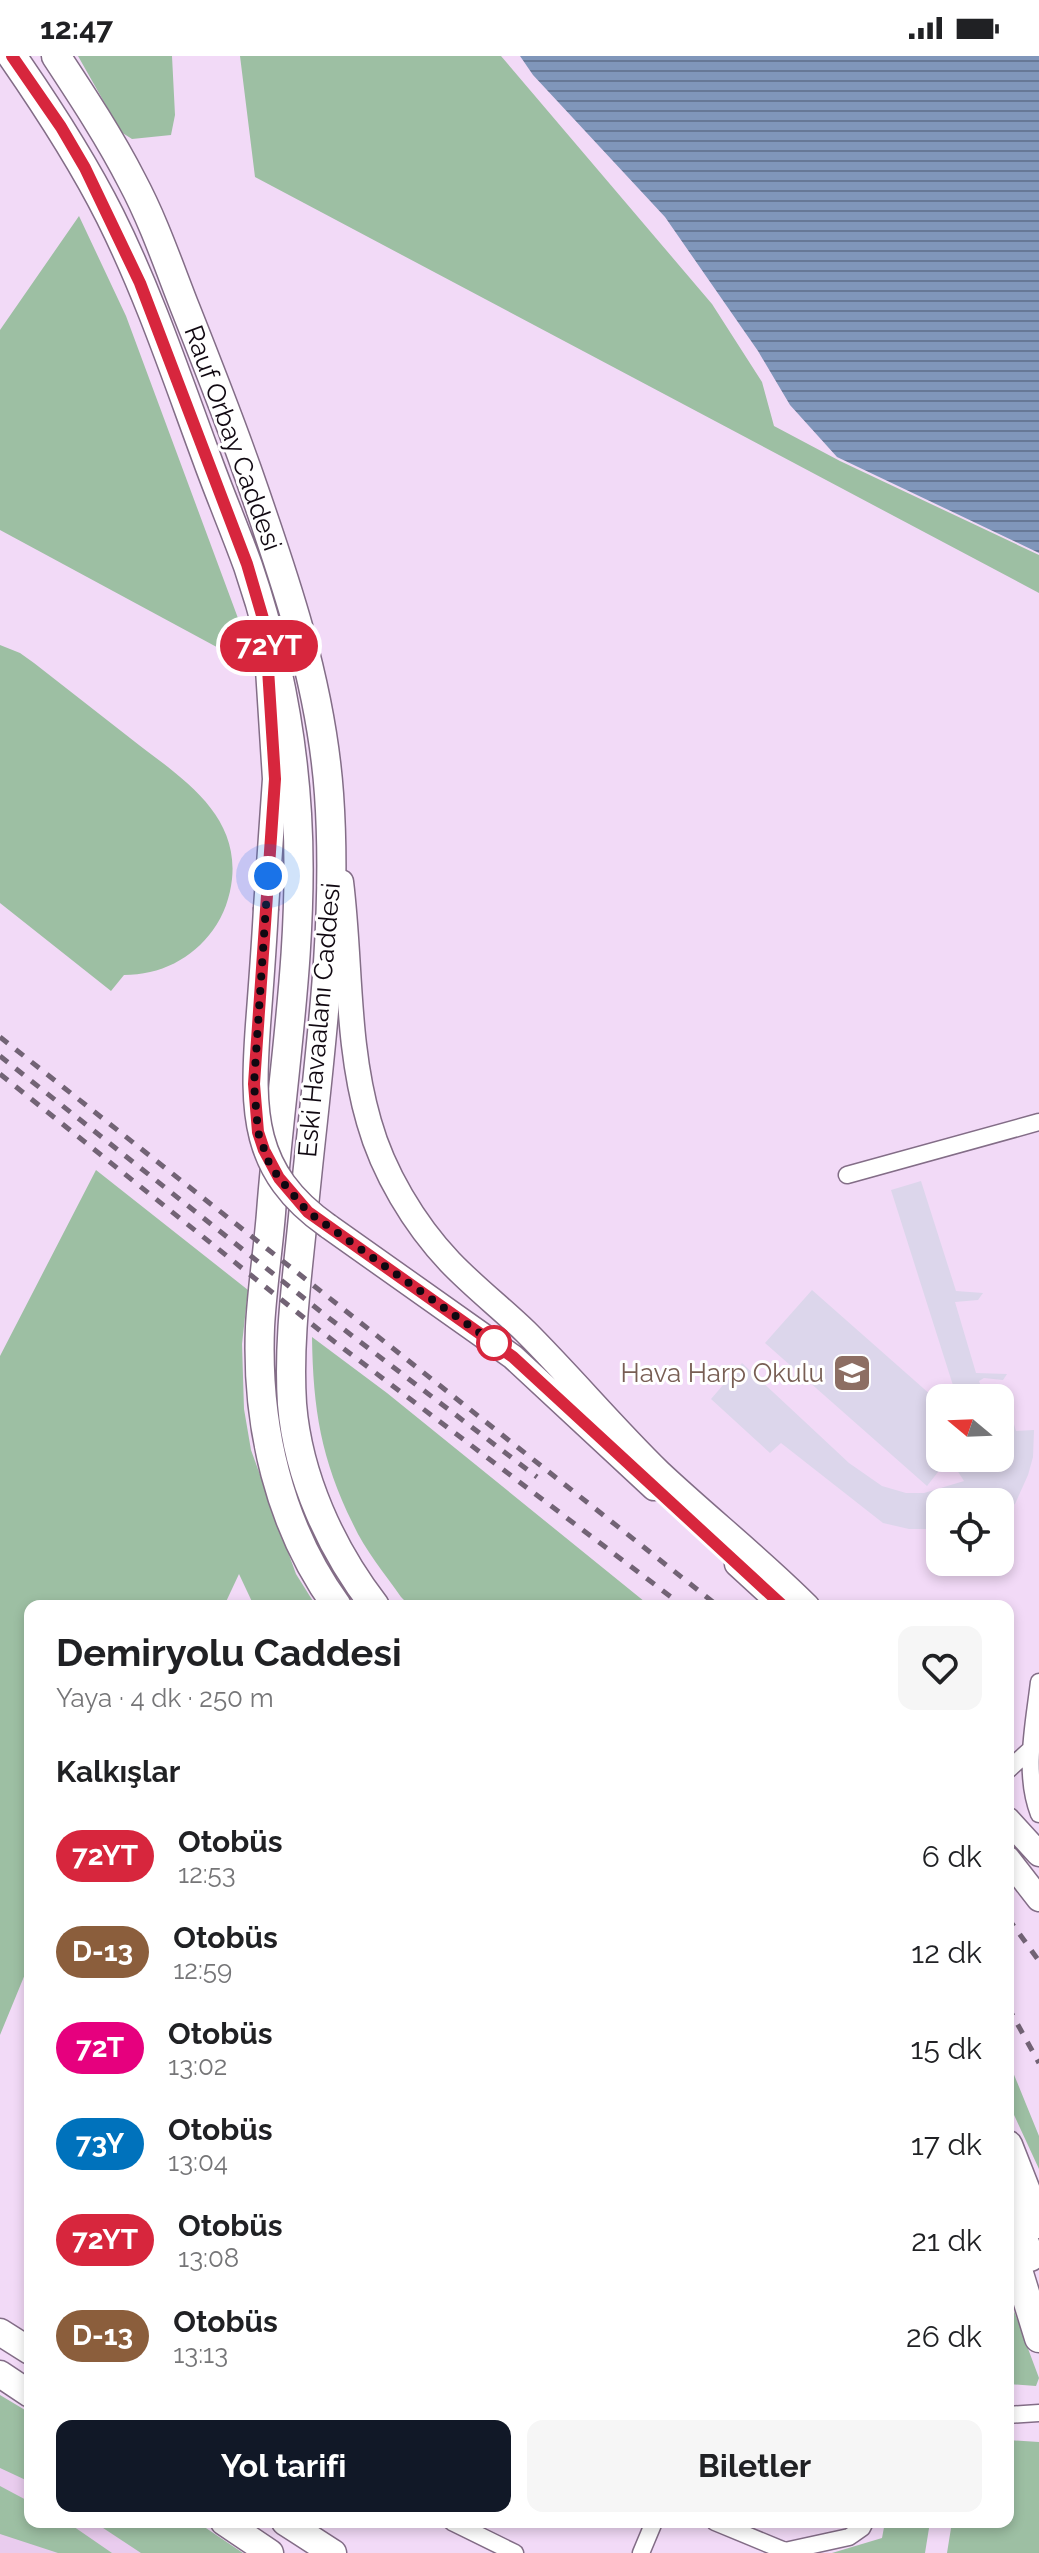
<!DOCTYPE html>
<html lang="tr">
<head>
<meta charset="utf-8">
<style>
  body { margin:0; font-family:Raleway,sans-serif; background:#f6f6f6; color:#202124; height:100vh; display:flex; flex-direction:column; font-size:30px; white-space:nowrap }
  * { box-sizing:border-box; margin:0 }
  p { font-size:26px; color:#757577 }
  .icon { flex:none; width:44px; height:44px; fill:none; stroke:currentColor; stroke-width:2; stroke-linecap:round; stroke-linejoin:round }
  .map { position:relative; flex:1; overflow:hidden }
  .sheet { position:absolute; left:24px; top:1544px; width:990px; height:928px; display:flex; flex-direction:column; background:#fff; border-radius:16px; box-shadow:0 4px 12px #0003 }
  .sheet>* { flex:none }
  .badge { padding:0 16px; border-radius:26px; font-size:28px; line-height:52px }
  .needle { width:52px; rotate:289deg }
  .fabs { position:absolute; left:926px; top:1328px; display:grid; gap:16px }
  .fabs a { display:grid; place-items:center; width:88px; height:88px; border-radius:16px; background:#fff; box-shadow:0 4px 12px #0003; font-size:40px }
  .you { position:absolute; width:40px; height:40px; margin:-20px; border:6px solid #fff; border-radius:50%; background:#1a73e8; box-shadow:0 0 0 12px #1a73e833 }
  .map>.badge { position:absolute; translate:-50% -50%; box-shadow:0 0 0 4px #fff }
  h2 { padding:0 32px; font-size:30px; line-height:72px }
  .round { display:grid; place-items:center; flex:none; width:84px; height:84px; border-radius:16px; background:#f6f6f6 }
  .summary { display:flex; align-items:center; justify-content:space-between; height:136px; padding:0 32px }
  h1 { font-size:38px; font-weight:700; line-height:60px }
  .primary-button { display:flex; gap:16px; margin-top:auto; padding:16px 32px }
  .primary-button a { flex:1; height:92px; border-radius:16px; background:#111827; color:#fff; font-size:32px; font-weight:700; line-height:92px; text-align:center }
  .primary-button a+a { background:#f6f6f6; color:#202124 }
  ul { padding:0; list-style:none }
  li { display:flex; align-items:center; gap:24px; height:96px; padding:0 32px }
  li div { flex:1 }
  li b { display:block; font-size:30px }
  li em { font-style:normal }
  li .badge { min-width:88px; font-weight:700; text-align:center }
  .status { display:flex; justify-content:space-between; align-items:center; height:56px; padding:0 40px; background:#fff; direction:ltr }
  .status svg { height:22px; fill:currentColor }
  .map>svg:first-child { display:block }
  .education { fill:#dcd6eb }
  .built { fill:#e9ccee }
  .green { fill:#9dbfa3 }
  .water { fill:url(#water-rules) }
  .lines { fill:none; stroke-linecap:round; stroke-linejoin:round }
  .minor-casing { stroke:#836d87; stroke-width:19 }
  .secondary-casing { stroke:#836d87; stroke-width:27 }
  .primary-casing { stroke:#836d87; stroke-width:29 }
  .trunk-casing { stroke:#836d87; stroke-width:31 }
  .minor { stroke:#fff; stroke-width:16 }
  .secondary { stroke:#fff; stroke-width:24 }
  .primary { stroke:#fff; stroke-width:26 }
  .trunk { stroke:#fff; stroke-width:28 }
  .rail { stroke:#726375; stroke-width:5; stroke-dasharray:10 10; stroke-linecap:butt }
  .secondary-bridge-casing { stroke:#836d87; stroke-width:27; stroke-linecap:butt }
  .secondary-bridge { stroke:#fff; stroke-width:24 }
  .line-casing { stroke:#fff; stroke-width:18 }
  .line { stroke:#d7263d; stroke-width:12 }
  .walk { stroke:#100811; stroke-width:8; stroke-dasharray:0 14.4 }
  .stop-dot { fill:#fff; stroke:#d7263d; stroke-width:4 }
  .labels { text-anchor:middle; stroke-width:6; stroke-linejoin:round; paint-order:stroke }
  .street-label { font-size:26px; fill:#100811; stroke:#fff }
  .education-label { font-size:26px; fill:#785e54; stroke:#fff; text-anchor:end }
</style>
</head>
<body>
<div class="status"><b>12:47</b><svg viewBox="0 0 49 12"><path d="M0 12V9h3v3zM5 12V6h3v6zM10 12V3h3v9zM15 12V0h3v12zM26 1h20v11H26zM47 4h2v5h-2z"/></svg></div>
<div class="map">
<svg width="1039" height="2497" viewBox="0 0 1039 2497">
  <defs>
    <pattern id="water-rules" width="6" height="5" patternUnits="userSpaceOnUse" patternTransform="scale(2)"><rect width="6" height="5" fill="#8096ba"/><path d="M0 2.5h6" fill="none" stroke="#677896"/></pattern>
  </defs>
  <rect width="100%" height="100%" fill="#f2daf7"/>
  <path class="education" d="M921 1125 956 1235 983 1237 978 1244 955 1246 976 1317 1007 1318 1003 1324 984 1322 979 1325 985 1342H957L891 1134Z
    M812 1234 940 1347V1402H949L927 1430 765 1287Z
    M742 1307 849 1407 882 1430 906 1437H924L964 1425 955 1411 958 1402H1000V1358L1010 1355 1016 1375 1034 1374 1033 1401 1028 1419 1015 1448 1001 1456 1000 1446H940V1473H909L883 1467 781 1387 770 1397 711 1343Z"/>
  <path class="built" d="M0 2403 30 2420V2466H112L167 2497H0Z"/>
  <path class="green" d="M78 0H172L175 59 171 79 132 83 121 76Z
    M240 0H501L712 248 762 326 774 370 840 405 1039 499V537L255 121Z
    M79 160 126 260 242 573 250 609 0 474V274Z
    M0 589 20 597 34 607C66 632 98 657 130 682 177 719 239 755 232 823 230 841 224 859 213 874 192 903 160 919 124 919L111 935 0 847Z
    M96 1114 248 1234 242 1288 244 1353 251 1394 296 1518 316 1550H254L239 1518 224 1550H30V1906L0 1979V1300Z
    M312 1281 387 1337 650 1550H410L401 1541C385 1518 365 1494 353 1468 321 1403 313 1353 312 1281Z
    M1008 2004 1039 2080V2113L1008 2046Z
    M1008 2239 1039 2322 1036 2330 1008 2328Z
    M0 2339 30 2357V2426L0 2412Z
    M1008 2384 1039 2386V2497H947L952 2466H1008Z
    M0 2430 30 2446V2466H67L112 2497H58L0 2478Z
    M94 2466H197L243 2497H141Z
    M885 2466H930L925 2497H832L882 2482Z"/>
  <path class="water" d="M520 0H1039V497L837 401 790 349 758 295 665 161 533 19Z"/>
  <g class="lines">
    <g class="minor-casing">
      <path id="minor" d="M847 1119 1039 1066
        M1039 1626C1034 1669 1023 1717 1039 1758
        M1008 1714 1031 1693
        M1008 2359 1039 2357
        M452 2466 515 2497
        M715 2466 785 2495 849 2481 862 2472 865 2466
        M641 2497 654 2466"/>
    </g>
    <g class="secondary-casing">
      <path id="secondary" d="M341 826C351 907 346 987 369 1066 383 1116 414 1168 450 1206 474 1231 501 1252 526 1276 571 1321 613 1371 659 1416 708 1462 760 1503 807 1550
        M266 852 275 723 268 613
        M328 1170 513 1301 654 1432
        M737 1508 783 1550
        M1008 1764 1039 1798
        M1008 1803 1039 1843"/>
    </g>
    <g class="primary-casing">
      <path id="primary" d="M0 2276 30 2295
        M0 2318 30 2338
        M224 2466 270 2497
        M285 2466 333 2497"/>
    </g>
    <g class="trunk-casing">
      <path id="trunk" d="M12 0C48 52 82 104 110 160 149 238 177 322 207 403 220 439 235 474 248 510 275 589 292 674 297 758 305 891 281 1025 271 1157 268 1195 262 1233 260 1271 256 1369 279 1470 337 1550
        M56 0C83 41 110 82 132 125 154 166 169 211 186 254 207 307 228 360 247 414 284 520 321 625 329 738 339 879 316 1021 303 1161 297 1223 288 1286 292 1348 298 1421 331 1493 375 1550
        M1008 2089 1039 2168
        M1008 2142 1030 2201
        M1008 2182 1039 2282"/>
    </g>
    <use href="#minor" class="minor"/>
    <use href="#secondary" class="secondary"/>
    <use href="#primary" class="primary"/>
    <use href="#trunk" class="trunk"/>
    <path class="rail" d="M0 981 718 1550
      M0 1000 325 1259 537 1421
      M0 1018 323 1277 683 1550
      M1008 1862 1039 1905
      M1008 1951 1039 2007"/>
    <g class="secondary-bridge-casing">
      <path id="secondary-bridge" d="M266 852C264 891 261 930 258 969 252 1055 251 1116 328 1170"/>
    </g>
    <use href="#secondary-bridge" class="secondary-bridge"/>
  </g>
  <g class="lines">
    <g class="line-casing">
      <path id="line" d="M12 0 61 71 85 112 140 227 247 508 269 583 268 613 275 723 254 1028 258 1076 264 1094 279 1122 308 1156 513 1301 783 1550"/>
    </g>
    <use href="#line" class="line"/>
    <path class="walk" d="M268 820 254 1028 258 1076 269 1107 279 1122 308 1156 494 1287"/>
  </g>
  <defs>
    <g id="school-square" transform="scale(2)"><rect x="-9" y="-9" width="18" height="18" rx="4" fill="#8d6e63" stroke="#fff"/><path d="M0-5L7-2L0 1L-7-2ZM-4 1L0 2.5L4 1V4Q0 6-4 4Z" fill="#fff"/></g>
  </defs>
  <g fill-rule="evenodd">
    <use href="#school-square" x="852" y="1317"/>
  </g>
  <circle class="stop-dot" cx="494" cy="1287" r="16"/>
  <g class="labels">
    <g class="street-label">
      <text transform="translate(233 382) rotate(70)" y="9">Rauf Orbay Caddesi</text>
      <text transform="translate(319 964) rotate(-85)" y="9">Eski Havaalanı Caddesi</text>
    </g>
    <g class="education-label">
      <text x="824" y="1326">Hava Harp Okulu</text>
    </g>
  </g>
</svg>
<div class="fabs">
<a><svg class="needle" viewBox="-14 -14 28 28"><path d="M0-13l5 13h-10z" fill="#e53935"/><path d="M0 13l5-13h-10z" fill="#757577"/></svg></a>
<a><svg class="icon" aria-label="locate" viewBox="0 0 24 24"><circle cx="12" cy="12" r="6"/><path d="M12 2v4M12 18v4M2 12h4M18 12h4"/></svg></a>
</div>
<div class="you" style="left:268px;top:820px"></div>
<b class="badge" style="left:269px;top:590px;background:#d7263d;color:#fff">72YT</b>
<section class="sheet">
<div class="summary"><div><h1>Demiryolu Caddesi</h1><p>Yaya · 4 dk · 250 m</p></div><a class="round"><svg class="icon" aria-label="heart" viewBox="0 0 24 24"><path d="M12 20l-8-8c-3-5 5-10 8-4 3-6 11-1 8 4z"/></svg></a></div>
<h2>Kalkışlar</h2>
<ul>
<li><span class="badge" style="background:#d7263d;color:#fff">72YT</span><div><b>Otobüs</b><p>12:53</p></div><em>6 dk</em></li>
<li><span class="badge" style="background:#8b5e3c;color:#fff">D-13</span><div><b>Otobüs</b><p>12:59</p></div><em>12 dk</em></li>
<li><span class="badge" style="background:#e6007e;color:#fff">72T</span><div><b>Otobüs</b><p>13:02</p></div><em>15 dk</em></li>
<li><span class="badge" style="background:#0072bc;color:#fff">73Y</span><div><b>Otobüs</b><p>13:04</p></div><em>17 dk</em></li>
<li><span class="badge" style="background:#d7263d;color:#fff">72YT</span><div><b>Otobüs</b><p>13:08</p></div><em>21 dk</em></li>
<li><span class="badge" style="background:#8b5e3c;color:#fff">D-13</span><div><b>Otobüs</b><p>13:13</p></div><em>26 dk</em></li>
</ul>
<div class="primary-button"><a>Yol tarifi</a><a>Biletler</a></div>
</section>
</div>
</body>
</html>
